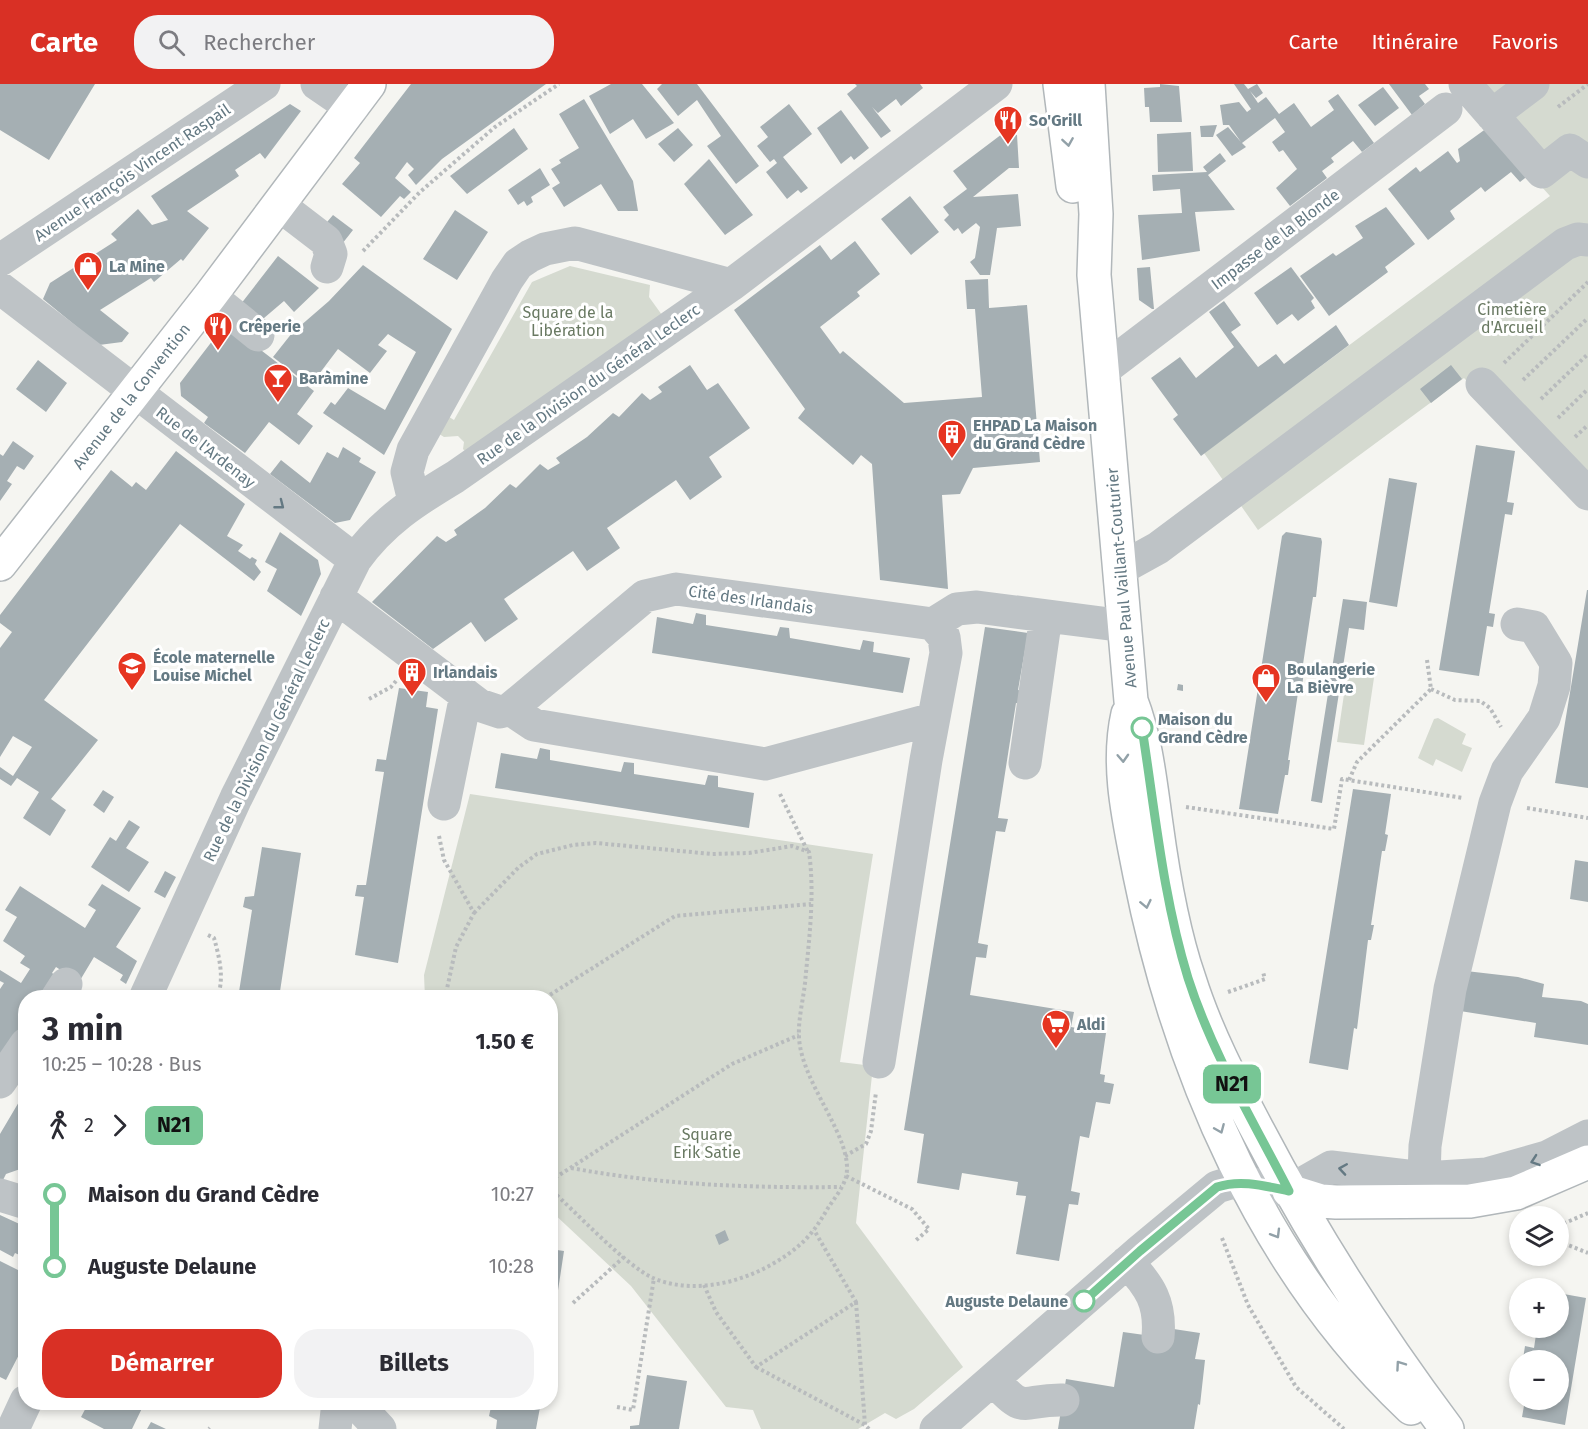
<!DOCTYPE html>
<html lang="fr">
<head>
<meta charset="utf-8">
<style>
  body { margin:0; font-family:"Fira Sans",sans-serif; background:#f2f2f3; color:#2b2b33; height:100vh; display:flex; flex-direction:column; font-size:22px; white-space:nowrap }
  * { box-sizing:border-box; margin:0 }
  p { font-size:20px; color:#7c7c81 }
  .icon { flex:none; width:33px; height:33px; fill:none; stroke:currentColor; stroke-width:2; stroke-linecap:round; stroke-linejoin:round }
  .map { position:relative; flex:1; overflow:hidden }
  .panel { position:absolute; left:18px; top:906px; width:540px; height:420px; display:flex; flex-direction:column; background:#fff; border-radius:24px; box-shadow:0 3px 9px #0003 }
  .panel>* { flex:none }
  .badge { padding:0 12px; border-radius:9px; font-size:21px; line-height:39px }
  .tools { position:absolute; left:1509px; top:1122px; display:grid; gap:12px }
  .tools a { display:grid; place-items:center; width:60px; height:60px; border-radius:50%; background:#fff; box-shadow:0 3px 9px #0003; font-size:30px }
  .map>.badge { position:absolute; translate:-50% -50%; box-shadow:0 0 0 3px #fff }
  .legs { display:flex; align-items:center; gap:9px; height:66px; padding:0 24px; font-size:20px }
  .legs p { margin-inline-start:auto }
  .overview { display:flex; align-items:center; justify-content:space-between; height:102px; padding:0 24px }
  h1 { font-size:33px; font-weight:700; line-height:45px }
  .action { display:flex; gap:12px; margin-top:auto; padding:12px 24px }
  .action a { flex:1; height:69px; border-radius:24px; background:#d93025; color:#fff; font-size:24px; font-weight:700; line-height:69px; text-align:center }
  .action a+a { background:#f2f2f3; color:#2b2b33 }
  ul { padding:0 24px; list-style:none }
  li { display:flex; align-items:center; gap:21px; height:72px; font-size:22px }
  li i { display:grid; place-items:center; width:9px; height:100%; margin:0 8px; background:currentColor }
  li i::after { content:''; width:15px; height:15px; margin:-8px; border:4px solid; border-radius:50%; background:#fff }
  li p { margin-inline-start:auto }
  li:first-child i { background:linear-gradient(#0000 50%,currentColor 0) }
  li:last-child i { background:linear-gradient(currentColor 50%,#0000 0) }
  header { display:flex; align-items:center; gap:36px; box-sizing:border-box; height:84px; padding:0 30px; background:#d93025; color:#fff }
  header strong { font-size:28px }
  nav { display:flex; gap:33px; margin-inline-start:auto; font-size:21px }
  .search { width:420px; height:54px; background:#f2f2f3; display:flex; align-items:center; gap:15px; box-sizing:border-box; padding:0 21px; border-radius:24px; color:#7c7c81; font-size:22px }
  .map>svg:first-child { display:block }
  .green { fill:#d5dad0 }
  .building { fill:#a5afb3 }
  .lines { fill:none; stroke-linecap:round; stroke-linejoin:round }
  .major-casing { stroke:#b1b7ba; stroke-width:36 }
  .path { stroke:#b8bbbd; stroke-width:4; stroke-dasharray:3 3; stroke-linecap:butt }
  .minor { stroke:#bec3c6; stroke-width:33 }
  .major { stroke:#fff; stroke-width:33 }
  .oneway { stroke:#92a1a8 }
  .oneway2 { stroke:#647983 }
  .line-1-casing { stroke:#fff; stroke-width:14 }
  .line-1 { stroke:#77c695; stroke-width:9 }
  .stop-1-dot { fill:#fff; stroke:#77c695; stroke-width:3 }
  .labels { text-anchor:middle; stroke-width:6; stroke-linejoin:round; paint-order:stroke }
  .poi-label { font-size:16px; font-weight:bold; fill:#647983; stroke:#fff; text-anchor:start }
  .street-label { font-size:16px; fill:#647983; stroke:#fff }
  .park-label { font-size:16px; fill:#6a7a63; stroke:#fff }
  .stop-label { font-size:16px; font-weight:bold; fill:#647983; stroke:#fff; text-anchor:start }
</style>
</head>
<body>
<header>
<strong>Carte</strong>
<div class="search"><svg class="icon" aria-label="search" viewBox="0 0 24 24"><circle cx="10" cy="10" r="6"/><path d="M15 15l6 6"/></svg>Rechercher</div>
<nav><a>Carte</a><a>Itinéraire</a><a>Favoris</a></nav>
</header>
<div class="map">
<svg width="1588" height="1345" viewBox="0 0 1588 1345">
  <rect width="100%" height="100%" fill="#f5f5f1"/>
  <path class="green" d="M1449 0H1588V424L1464 294 1258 446 1204 369 1550 112Z
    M570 182 650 201 649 213 662 231 466 368 463 365 464 358 458 352 444 353 436 348 446 331 454 336 532 198Z
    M1348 583 1375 587 1364 661 1337 658Z
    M1438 634 1466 650 1462 660 1472 664 1462 688 1436 675 1433 682 1418 674 1434 635Z
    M470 710 873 770 840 978 873 982 856 1139 963 1283 914 1325 896 1335 885 1329 858 1345H761L753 1326 726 1323 631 1202 551 1127 550 914H425L424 891Z"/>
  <path class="building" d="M0 0H95L49 76 0 46Z
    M411 0H546L442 75 416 101 408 91 414 85 407 78 395 94 411 108 404 115 400 112 381 133 342 100 360 79 354 74Z
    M611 0H642L674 39 646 55 633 35 610 50 589 12Z
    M662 0H697L759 82 736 100 707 62 721 52 697 16 678 32 657 5Z
    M855 0H920L923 4 901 22 896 15 878 29 872 23 891 47 881 54 847 10 857 2Z
    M1160 0 1179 2 1182 38H1150L1149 23H1145L1144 4 1160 3Z
    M1234 0H1244L1248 5 1257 0 1263 9 1256 14 1250 7 1258 19 1266 13 1279 30 1294 19 1311 43 1334 26 1328 17 1338 10 1374 59 1362 68 1353 57 1331 74 1334 78 1322 87 1327 94 1290 122 1276 104 1297 85 1283 66 1279 68 1272 58 1285 48 1275 34 1242 59 1246 63 1232 72 1216 51 1228 43 1241 58 1229 41H1223L1220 21 1239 18 1247 28 1251 25Z
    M1389 0H1425L1429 5 1419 12 1425 20 1412 31Z
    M1383 3 1399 24 1375 42 1358 21Z
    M584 15 633 97 638 127H618L601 100 564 123 552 104 560 99 551 85 561 79 559 76 579 64 559 30Z
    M290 20 301 27 265 75 260 69 235 86 239 92 187 127 209 144 183 177 181 175 154 198 151 194 100 226 129 249 122 258 99 261 43 215 50 199 117 156 111 150 138 125 152 141 168 136 151 112Z
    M789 20 812 50 783 73 808 104 801 109 798 106 787 115 766 88 777 79 774 75 770 78 757 62 768 53 760 43Z
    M841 26 869 64 854 76 851 72 841 80 817 44Z
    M1217 41 1213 53H1201L1200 42Z
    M514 44 528 65 467 110 450 92Z
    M678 44 693 61 674 78 658 60Z
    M1487 44 1529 91 1520 98 1511 88 1485 108 1481 103 1450 127 1455 135 1428 156 1388 105 1416 83 1420 88 1448 67 1457 79 1460 77 1458 65Z
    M1006 47 1017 51 1019 84H1009L973 113 1018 110 1021 142 997 144 990 191H980L970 178 975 174 980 143 976 139 962 150 958 144 954 147 944 136 949 131 943 123 967 105 953 87Z
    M1191 48 1193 87 1158 88 1157 50Z
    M1220 69 1226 77 1208 91 1235 126 1195 128 1200 167 1142 176 1138 131 1182 129 1180 105 1153 107 1152 91 1207 88 1203 83Z
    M709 75 753 131 725 151 684 100Z
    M540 84 550 101 531 113 533 118 527 122 524 117 518 121 508 106Z
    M910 112 939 148 911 171 881 135Z
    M1386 123 1415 160 1385 183 1388 188 1329 232 1300 192 1333 169 1336 172 1363 154 1355 142Z
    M455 126 488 148 457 196 423 175Z
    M333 131 353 146 342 160 322 144Z
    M855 157 880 190 857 208 860 212 820 243 840 270 843 267 904 319 982 313 975 225H967L965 196 988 195 989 224 1027 221 1040 378 973 384 960 410 942 411 948 505 880 496 872 380 861 371 853 381 798 334 805 325 734 226 820 161 831 176Z
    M278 172 319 204 294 228 284 217 257 240 237 225Z
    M363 181 452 245 384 371 323 329 331 318 335 321 348 304 385 326 416 268 388 250 378 261 387 267 370 289 338 265 310 302 273 273 292 249 329 217Z
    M1150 183 1154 225H1152L1139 216 1137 184Z
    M1291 183 1314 214 1311 217 1315 224 1298 237 1292 230 1277 241 1254 209Z
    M1224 217 1241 241 1231 248 1258 283 1276 270 1284 280 1336 241 1349 261 1201 372 1173 335 1178 331 1151 294 1180 273 1196 294 1234 263 1209 228Z
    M226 239 314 307 297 330 313 342 299 361 269 338 245 369 204 339 208 333 181 312 180 299Z
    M38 276 67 299 46 328 16 305Z
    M690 281 707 306 718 299 750 344 709 373 722 393 690 416 676 396 607 444 620 464 587 487 573 467 504 515 518 535 485 558 471 538 433 565 372 518 437 452 446 458 457 451 454 446 485 424 510 400 516 404 540 380 548 386 560 379 556 374 587 353 613 329 619 333 642 309 650 316 662 308 658 303Z
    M1451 281 1462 295 1431 319 1420 305Z
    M13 357 34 372 24 386 17 382 7 397 12 400 0 417V370L3 372Z
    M1476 361 1515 367 1507 418 1514 419 1512 431 1505 430 1489 529 1495 530 1493 543 1487 542 1479 592 1439 586Z
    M343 363 361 374 359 378 376 388 350 436 335 439 270 390 281 376 310 399 327 368 338 374Z
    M176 367 245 420 227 452 243 461 238 467 250 475 252 473 257 476 255 480 261 488 254 497 180 440 44 616 98 656 51 715 66 726 50 752 23 734 39 708 17 694 11 702 0 695V683L13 692 32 663 13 652 0 673V564L12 548 0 539V531L111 386 132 403 136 398 146 406Z
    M1389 394 1417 399 1397 523 1369 518Z
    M280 448 318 476 321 490 301 532 267 507 277 485 265 478Z
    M1286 448 1321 454 1322 458 1316 513H1313L1302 587H1304L1302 603 1299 602 1288 676H1290L1288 691H1285L1278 730 1239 725 1282 452Z
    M1587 506H1588V704L1555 699Z
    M1343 515 1367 518 1364 546 1349 544 1322 719 1311 717Z
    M696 529 706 531V541L777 552 780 543 789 544 790 554 860 566 863 556 874 558 873 568 910 574 903 609 652 569 657 533 693 540Z
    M985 543 1028 549 1018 606 1028 608 1026 620 1016 619 998 734 1008 735 1005 748 996 747 978 859 988 861 986 874 976 873 970 911 1074 928 1071 943 1106 949 1100 990 1105 991 1104 998 1114 1000 1110 1020 1096 1018 1089 1054 1080 1052 1071 1107 1080 1109 1078 1121 1069 1120 1059 1177 1016 1170 1026 1112 1016 1111 1018 1098 962 1089 959 1106 917 1099 924 1050 904 1046Z
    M1178 600 1183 601V607L1177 606Z
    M399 604 428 608 426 623 438 625 398 879 355 871 364 813 355 812 357 801H366L384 688 375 687 377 675 386 676Z
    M540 664 550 666V676L621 688 624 678 634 679V690L705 701 708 691 718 692V703L754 709 749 744 495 704 501 669 537 675Z
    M1353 705 1391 710 1385 750 1388 751 1385 767H1382L1371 841H1374L1371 856H1368L1357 945 1354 944 1348 986 1309 979Z
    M103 706 114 713 104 729 93 721Z
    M129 736 140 743 126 764 149 778 129 808 91 783 110 753 116 757Z
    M262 763 301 769 279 914H238L252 826 243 823 245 813 254 812Z
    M1575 776 1588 778V818L1570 815Z
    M165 787 176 793 165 814 154 808Z
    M102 800 141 824 116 863 137 877 126 900 120 896 123 891 94 873 79 898 56 883 52 889 60 894 45 914H26V942L0 979V905L4 899 0 897V886L21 899 30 885 20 879 25 872 3 857 17 833 5 826 20 802 85 844 96 826 88 821Z
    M1466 887 1518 893 1544 900 1542 913 1581 917 1588 920V961L1534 953 1536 939 1460 927Z
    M76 902 92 914H69Z
    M26 1006V1083L6 1090 2 1098 0 1096V1050Z
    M0 1131 26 1143V1174L15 1169 13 1173 0 1166Z
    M725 1146 729 1156 719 1161 715 1151Z
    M550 1165 564 1167 552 1246H550Z
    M0 1177 26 1190V1257L6 1296 0 1293Z
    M1558 1209 1586 1214 1565 1341 1522 1333 1525 1316H1558V1276L1523 1275 1525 1262 1534 1264 1537 1244H1558Z
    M1167 1244 1200 1249 1195 1275 1205 1276 1200 1321 1198 1320 1194 1345H1058L1066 1295 1114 1303 1123 1248 1166 1254Z
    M647 1291 687 1297 679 1345H630V1342L639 1341Z
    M89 1318H145L132 1345H104L81 1333Z
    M499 1318H541L536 1345H496L497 1336 489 1332 491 1323H499Z
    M151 1338 166 1345H147Z"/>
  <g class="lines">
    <g class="major-casing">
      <path id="major" d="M1060 0 1073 102
        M1088 0 1096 130 1094 191 1131 617C1146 656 1150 698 1156 740 1163 792 1172 846 1189 895 1206 949 1232 998 1258 1047 1313 1152 1376 1250 1447 1345
        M0 480 210 212 369 0
        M1128 630C1116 683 1130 739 1140 791 1179 987 1264 1185 1411 1324
        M1289 1107 1321 1117 1336 1118 1470 1117 1516 1109 1588 1078"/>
    </g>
    <path class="path" d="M1558 23 1588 0
      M363 167 420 108 495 43 559 0
      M1504 279 1588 198
      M1523 296 1588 234
      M1541 315 1588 270
      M1558 334 1588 305
      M1575 353 1588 341
      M1431 605 1455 616 1480 617 1490 624 1501 643
      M369 615 391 603 396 597
      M1349 696 1357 678 1431 605 1427 576
      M780 710 808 768
      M1186 723 1334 745 1342 695 1463 714
      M1527 724 1588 734
      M439 752 444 776 474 829 456 863 445 914
      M474 829 519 783 537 770 573 761 596 759 712 770 749 769 792 762 809 768C815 811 809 856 805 899 803 917 798 936 799 953 801 1000 855 1055 846 1093 843 1104 834 1115 828 1124 821 1136 814 1147 804 1157 767 1192 702 1215 653 1194 625 1181 576 1128 550 1105
      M208 851 214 854C219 872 225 895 217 914
      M1228 908 1265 895 1263 888
      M545 914 675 832 811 820
      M845 1072 866 1060 871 1047 876 1008
      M571 1084C662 1101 749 1104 841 1103
      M846 1092 912 1125 929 1145 914 1158
      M550 1097 732 980 799 951
      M1558 1142 1588 1129
      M1516 1148 1520 1149
      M1222 1154 1248 1221 1296 1303 1344 1345
      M1558 1157 1588 1169
      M704 1201 716 1228 756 1283 856 1218 814 1146
      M856 1218 865 1341 869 1345
      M573 1219 624 1173
      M756 1283 865 1341
      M617 1323 633 1326 654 1194
      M209 1345 210 1344"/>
    <path class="minor" d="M317 0 352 24
      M1465 0 1542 88 1570 66 1588 78
      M1492 31 1533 0
      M279 121 326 157 331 170 327 183
      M0 176 264 0
      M0 204 355 476
      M210 212 258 251
      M1103 286 1446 25
      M1482 300 1588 410
      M414 417 407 388 413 366 507 196 518 180 530 172 545 165 575 159 731 201
      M1120 485 1158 464 1565 160 1578 155 1588 156
      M336 513 479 621 500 628 510 625 645 512 676 505 933 540 944 553 946 569 926 676 879 978
      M933 540 957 525 977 523 1125 542
      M510 625 534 641 765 680 933 635
      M1025 679 1046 532
      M444 720 466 611
      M57 914 66 900
      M145 914 236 714 355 476C382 438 415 417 455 393L731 201 996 0
      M0 998 26 960
      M1424 1094 1425 1062 1450 905 1495 719 1507 687 1544 634 1554 602 1556 579 1534 543 1517 540
      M0 1111 26 1119
      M1127 1178C1150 1202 1161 1219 1158 1253
      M994 1296C1026 1333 1021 1315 1063 1316
      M355 1318 380 1345
      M13 1345 26 1317
      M335 1345 338 1318
      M936 1345 1140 1167 1217 1103 1230 1099H1247L1289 1107 1331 1083 1424 1094 1487 1090 1547 1073 1588 1052"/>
    <use href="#major" class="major"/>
  </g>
  <defs><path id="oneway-chevron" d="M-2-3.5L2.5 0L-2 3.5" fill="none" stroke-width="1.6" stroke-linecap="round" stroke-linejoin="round" transform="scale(1.5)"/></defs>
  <g class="oneway">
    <use href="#oneway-chevron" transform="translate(1068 58) rotate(81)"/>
    <use href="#oneway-chevron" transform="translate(1123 674) rotate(87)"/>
    <use href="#oneway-chevron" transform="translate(1146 820) rotate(78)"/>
    <use href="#oneway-chevron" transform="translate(1220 1045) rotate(67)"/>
    <use href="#oneway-chevron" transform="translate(1276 1150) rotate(59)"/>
    <use href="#oneway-chevron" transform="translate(1400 1281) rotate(-125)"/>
  </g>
  <g class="oneway2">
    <use href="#oneway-chevron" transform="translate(280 421) rotate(38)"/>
    <use href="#oneway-chevron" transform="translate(1535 1077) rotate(161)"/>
    <use href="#oneway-chevron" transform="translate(1343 1085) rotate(-171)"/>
  </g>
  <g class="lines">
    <g class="line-1-casing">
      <path id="line-1" d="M1084 1217 1140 1167 1217 1103C1241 1095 1265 1102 1289 1107 1253 1037 1212 969 1188 894 1163 813 1155 727 1142 644"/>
    </g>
    <use href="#line-1" class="line-1"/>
  </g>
  <defs>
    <g id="restaurant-pin" transform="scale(1.5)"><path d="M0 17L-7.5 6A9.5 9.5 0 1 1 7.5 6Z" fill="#e63521" stroke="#fff"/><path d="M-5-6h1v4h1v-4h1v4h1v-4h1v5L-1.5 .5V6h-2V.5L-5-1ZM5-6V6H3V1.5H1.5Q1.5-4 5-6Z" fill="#fff"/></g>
    <g id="shop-pin" transform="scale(1.5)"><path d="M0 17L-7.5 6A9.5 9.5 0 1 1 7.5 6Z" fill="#e63521" stroke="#fff"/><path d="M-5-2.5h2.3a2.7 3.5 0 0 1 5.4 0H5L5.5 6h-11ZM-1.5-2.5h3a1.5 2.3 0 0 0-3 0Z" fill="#fff"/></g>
    <g id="bar-pin" transform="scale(1.5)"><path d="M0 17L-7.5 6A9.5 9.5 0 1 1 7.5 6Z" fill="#e63521" stroke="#fff"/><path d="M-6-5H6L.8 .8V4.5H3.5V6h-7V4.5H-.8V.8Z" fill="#fff"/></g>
    <g id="building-pin" transform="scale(1.5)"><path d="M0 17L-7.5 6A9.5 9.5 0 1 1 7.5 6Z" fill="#e63521" stroke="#fff"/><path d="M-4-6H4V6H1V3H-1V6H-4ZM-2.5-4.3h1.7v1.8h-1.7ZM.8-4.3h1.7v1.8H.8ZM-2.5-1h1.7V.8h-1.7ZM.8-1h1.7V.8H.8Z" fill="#fff"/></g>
    <g id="school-pin" transform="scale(1.5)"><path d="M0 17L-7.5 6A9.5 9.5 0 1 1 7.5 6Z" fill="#e63521" stroke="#fff"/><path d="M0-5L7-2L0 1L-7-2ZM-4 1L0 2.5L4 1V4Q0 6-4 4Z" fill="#fff"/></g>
    <g id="supermarket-pin" transform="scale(1.5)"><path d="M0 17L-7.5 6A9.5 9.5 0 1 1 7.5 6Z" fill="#e63521" stroke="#fff"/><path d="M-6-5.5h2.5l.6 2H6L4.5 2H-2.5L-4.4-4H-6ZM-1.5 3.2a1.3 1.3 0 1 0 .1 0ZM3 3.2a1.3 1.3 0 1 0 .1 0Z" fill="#fff"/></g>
  </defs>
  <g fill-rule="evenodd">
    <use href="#restaurant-pin" x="1008" y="36"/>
    <use href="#shop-pin" x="88" y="182"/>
    <use href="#restaurant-pin" x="218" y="242"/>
    <use href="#bar-pin" x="278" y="294"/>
    <use href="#building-pin" x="952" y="350"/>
    <use href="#school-pin" x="132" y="582"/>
    <use href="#building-pin" x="412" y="588"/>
    <use href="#shop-pin" x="1266" y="594"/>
    <use href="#supermarket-pin" x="1056" y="940"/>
  </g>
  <g class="stop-1-dot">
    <circle cx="1142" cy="644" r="10"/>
    <circle cx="1084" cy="1217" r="10"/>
  </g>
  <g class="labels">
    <g class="poi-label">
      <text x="1029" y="42">So'Grill</text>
      <text x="109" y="188">La Mine</text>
      <text x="239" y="248">Crêperie</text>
      <text x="299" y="300">Baràmine</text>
      <text x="973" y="347">EHPAD La Maison<tspan x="973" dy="18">du Grand Cèdre</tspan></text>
      <text x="153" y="579">École maternelle<tspan x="153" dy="18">Louise Michel</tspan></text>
      <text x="1287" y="591">Boulangerie<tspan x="1287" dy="18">La Bièvre</tspan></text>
      <text x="433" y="594">Irlandais</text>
      <text x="1077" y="946">Aldi</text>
    </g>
    <g class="street-label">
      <text transform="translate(132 88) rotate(-34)" y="6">Avenue François Vincent Raspail</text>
      <text transform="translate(1275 155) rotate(-37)" y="6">Impasse de la Blonde</text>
      <text transform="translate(588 300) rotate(-35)" y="6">Rue de la Division du Général Leclerc</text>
      <text transform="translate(131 312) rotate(-52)" y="6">Avenue de la Convention</text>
      <text transform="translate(206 363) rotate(38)" y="6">Rue de l'Ardenay</text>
      <text transform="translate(1121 494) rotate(-95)" y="6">Avenue Paul Vaillant-Couturier</text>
      <text transform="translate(751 515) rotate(8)" y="6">Cité des Irlandais</text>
      <text transform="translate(266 656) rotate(-64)" y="6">Rue de la Division du Général Leclerc</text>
    </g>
    <g class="park-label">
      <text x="1512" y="231">Cimetière<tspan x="1512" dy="18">d'Arcueil</tspan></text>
      <text x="568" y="234">Square de la<tspan x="568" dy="18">Libération</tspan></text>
      <text x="707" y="1056">Square<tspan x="707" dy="18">Erik Satie</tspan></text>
    </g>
    <g class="stop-label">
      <text x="1158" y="641">Maison du<tspan x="1158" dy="18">Grand Cèdre</tspan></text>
      <text x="1068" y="1223" text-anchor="end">Auguste Delaune</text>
    </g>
  </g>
</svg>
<div class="tools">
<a><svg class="icon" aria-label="layers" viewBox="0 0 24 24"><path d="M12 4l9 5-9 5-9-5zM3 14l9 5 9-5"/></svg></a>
<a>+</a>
<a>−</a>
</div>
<b class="badge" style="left:1232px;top:1000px;background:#77c695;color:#111">N21</b>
<section class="panel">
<div class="overview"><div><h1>3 min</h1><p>10:25 – 10:28 · Bus</p></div><b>1.50 €</b></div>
<div class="legs"><svg class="icon" aria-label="walk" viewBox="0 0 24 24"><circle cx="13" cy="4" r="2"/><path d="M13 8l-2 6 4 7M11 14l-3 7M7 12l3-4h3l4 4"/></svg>2<svg class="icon" aria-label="forward" viewBox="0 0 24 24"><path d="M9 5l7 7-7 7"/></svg><b class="badge" style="background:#77c695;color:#111">N21</b></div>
<ul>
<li><i style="color:#77c695"></i><b>Maison du Grand Cèdre</b><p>10:27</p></li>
<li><i style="color:#77c695"></i><b>Auguste Delaune</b><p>10:28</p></li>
</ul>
<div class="action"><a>Démarrer</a><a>Billets</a></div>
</section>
</div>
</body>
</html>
